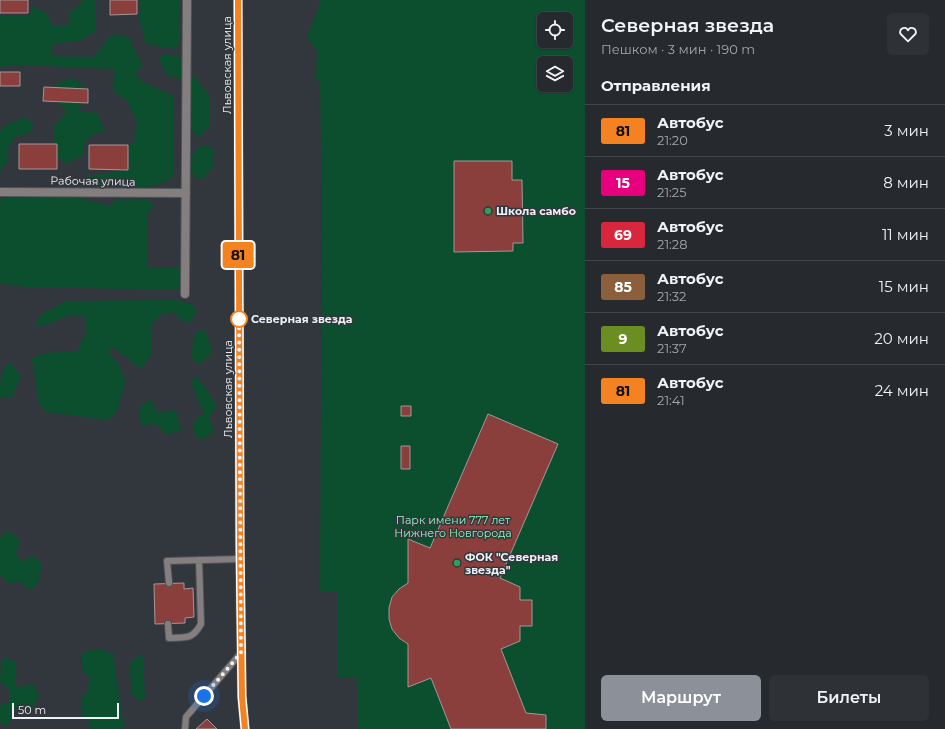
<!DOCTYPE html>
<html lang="ru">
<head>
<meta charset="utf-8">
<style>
  body { margin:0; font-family:Montserrat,sans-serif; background:#2e3136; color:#f1f3f6; height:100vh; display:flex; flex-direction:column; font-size:15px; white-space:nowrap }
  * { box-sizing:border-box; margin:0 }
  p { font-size:13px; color:#a4a6aa }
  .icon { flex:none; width:22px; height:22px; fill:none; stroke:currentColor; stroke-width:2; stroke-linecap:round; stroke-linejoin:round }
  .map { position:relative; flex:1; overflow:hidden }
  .sheet { display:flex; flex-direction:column; background:#26292e; width:360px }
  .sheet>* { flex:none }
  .badge { padding:0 8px; border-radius:3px; font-size:14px; line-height:26px }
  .fabs { position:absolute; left:537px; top:12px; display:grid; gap:8px }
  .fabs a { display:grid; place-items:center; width:36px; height:36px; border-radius:6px; background:#26292e; box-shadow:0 1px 3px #0004,0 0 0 1px #42454a; font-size:20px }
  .scale { position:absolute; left:12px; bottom:10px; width:107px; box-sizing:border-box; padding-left:4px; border:2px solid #eef1f5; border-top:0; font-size:11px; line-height:14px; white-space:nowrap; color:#eef1f5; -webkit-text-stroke:3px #32373d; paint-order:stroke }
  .you { position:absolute; width:20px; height:20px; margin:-10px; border:3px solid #fff; border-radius:50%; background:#1a73e8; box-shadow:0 0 0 6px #1a73e833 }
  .map>.badge { position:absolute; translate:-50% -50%; box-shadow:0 0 0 2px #fff }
  h2 { padding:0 16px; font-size:15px; line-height:36px }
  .round { display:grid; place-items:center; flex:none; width:42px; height:42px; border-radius:6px; background:#2e3136 }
  .summary { display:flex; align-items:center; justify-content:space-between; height:68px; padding:0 16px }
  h1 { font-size:19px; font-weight:600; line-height:30px }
  .button { display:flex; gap:8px; margin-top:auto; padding:8px 16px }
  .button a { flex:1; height:46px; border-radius:6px; background:#8c9099; color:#fff; font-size:16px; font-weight:600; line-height:46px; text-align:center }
  .button a+a { background:#2e3136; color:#f1f3f6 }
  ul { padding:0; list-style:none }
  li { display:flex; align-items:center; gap:12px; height:52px; padding:0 16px; border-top:1px solid #42454a }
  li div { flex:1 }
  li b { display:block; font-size:15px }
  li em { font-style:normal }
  li .badge { min-width:44px; font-weight:700; text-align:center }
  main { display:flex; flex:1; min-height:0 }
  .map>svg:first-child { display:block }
  .green { fill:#0b4f2e; fill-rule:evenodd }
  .building { fill:#8a3f3d; stroke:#a39897 }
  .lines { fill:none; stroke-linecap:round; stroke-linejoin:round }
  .lane-casing { stroke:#50555a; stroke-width:8 }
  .street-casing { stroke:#50555a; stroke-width:10 }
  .secondary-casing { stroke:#50555a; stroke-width:10 }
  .lane { stroke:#847f7e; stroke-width:6 }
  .street { stroke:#847f7e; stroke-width:8 }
  .secondary { stroke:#afa7a7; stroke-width:8 }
  .line-casing { stroke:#fff; stroke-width:9 }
  .line { stroke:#f58220; stroke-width:6 }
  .walk { stroke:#eef1f5; stroke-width:4; stroke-dasharray:0 7.2 }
  .leisure-dot { fill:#2e9e5b; stroke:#32373d; stroke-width:1.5 }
  .stop-dot { fill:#fff; stroke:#f58220; stroke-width:2 }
  .labels { text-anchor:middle; stroke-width:3; stroke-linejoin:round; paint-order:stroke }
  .street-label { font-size:11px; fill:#eef1f5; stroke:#32373d }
  .poi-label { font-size:11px; font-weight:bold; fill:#eef1f5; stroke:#32373d; text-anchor:start }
  .stop-label { font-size:11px; font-weight:bold; fill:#eef1f5; stroke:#32373d; text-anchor:start }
  .park-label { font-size:11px; fill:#8ff9b9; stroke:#32373d }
</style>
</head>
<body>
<main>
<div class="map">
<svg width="585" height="729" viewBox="0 0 585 729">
  <rect width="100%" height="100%" fill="#32373d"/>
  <path class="green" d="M81 0H95V31L83 40 53 44 52 56 93 57 108 40 109 35H120L129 38 143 66 134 74 145 83 174 96 173 176 169 180 149 187 87 185 85 180 88 176 129 170V145L134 142 137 123 127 101 113 91 115 69 21 65 0 67V16L29 15 32 6 47 14 53 26 70 24V12L81 4Z
    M139 0H179L180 43 175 49 146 44 139 19Z
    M319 0H585V729H357V678L337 677V591L320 592 322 215 320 81 316 80 317 51 307 37 319 6ZM544 19H566V41H544ZM544 63H566V85H544Z
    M163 54 180 56 182 73 193 75 209 95 210 126 199 137 185 126 183 86 179 78 168 76 159 60Z
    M72 78 83 85 80 111 97 113 105 130 86 139 83 155 67 164 53 153V127L67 112 54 98 58 83Z
    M25 117 33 123 32 130 25 135 16 136 8 148 7 163 1 169 0 175V132L3 127Z
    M199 146 214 147V166L203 179 194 177 189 160Z
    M76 197 110 206 115 200H148L154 206 147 214V268H178L184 272V282L177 290 26 287 0 283V201L2 198Z
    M177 300 193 305 197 312 191 321H182L173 312 160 315 152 324 151 355 141 369 114 348 108 349 109 354 119 364 125 381 117 412 107 420 46 412 39 404 32 358 45 353 77 351 87 331 84 316C67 311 46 329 35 326L40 315 66 301Z
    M204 329 213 351 200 364 195 362 191 356 195 333Z
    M10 362 21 376 12 397 0 398V382L3 369Z
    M196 376 204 386 217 406 209 418 214 430 202 441 194 432V421L204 413 191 383Z
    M151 400 158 413 176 410 181 430 167 435 155 423 141 426 139 407Z
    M9 531 20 540 16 554 22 562 33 555 42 564 38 583 31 590 19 581 9 584 0 574V537Z
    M100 649 113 654 124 729H90L89 721 83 719 81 696 88 693 89 676 83 673 81 655 87 651Z
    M143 656 145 698 140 702 132 694 129 665 136 657Z
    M6 657 16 663V687L33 684 40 696 32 708 17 706 7 726 0 722V705L10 702V691L0 682 1 662Z"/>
  <path class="building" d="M0 0H28V13H0Z
    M110 0H137V14L110 15Z
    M0 72H20V86H0Z
    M44 87 88 89V103L43 101Z
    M19 144H57V169H19Z
    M89 145H128V170L89 169Z
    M454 161H512V180H522L523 243H513V251L454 252Z
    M401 406H411V416H401Z
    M488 414 558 444 500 578 520 587V600H532V626H520V641L501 649 526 713 546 715V729H451L431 678 408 687V644L399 638 392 629 389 619V608L392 597 399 589 408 583V539L430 548Z
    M401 446H410V469H401Z
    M184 583V589L193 588 194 617 185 618V623L155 624 154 584Z
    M207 719 217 729H196Z"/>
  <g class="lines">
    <g class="lane-casing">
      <path id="lane" d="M169 583 167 561 240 559
        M168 624 169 638C186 637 192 640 201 624L199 560
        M185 729 186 717 241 653"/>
    </g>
    <g class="street-casing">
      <path id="street" d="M0 192 186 193
        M185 294 187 0"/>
    </g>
    <g class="secondary-casing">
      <path id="secondary" d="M238 0 240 559 242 697 245 729"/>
    </g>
    <use href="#lane" class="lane"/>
    <use href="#street" class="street"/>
    <use href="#secondary" class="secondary"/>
  </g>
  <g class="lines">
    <g class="line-casing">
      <path id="line" d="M238 0 240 544 242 697 245 729"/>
    </g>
    <use href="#line" class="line"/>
    <path class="walk" d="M204 696 241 653 239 315V319"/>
  </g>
  <g class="leisure-dot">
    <circle cx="488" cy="211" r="4"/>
    <circle cx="457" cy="563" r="4"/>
  </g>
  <circle class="stop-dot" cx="239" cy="319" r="8"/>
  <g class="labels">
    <g class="street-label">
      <text transform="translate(227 65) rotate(-90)" y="4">Львовская улица</text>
      <text transform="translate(93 181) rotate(1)" y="4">Рабочая улица</text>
      <text transform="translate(228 389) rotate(-90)" y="4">Львовская улица</text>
    </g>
    <g class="poi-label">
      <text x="496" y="215">Школа самбо</text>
      <text x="465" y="561">ФОК "Северная<tspan x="465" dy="13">звезда"</tspan></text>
    </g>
    <g class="stop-label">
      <text x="251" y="323">Северная звезда</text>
    </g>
    <g class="park-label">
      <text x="453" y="524">Парк имени 777 лет<tspan x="453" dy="13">Нижнего Новгорода</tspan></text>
    </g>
  </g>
</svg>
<div class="fabs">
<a><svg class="icon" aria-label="locate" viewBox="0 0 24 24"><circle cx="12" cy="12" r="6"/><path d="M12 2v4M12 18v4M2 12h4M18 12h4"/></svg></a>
<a><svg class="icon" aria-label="layers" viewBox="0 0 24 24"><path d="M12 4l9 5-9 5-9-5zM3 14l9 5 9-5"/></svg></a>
</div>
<div class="scale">50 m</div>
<div class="you" style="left:204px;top:696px"></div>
<b class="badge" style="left:238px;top:255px;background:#f58220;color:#111">81</b>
</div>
<section class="sheet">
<div class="summary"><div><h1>Северная звезда</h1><p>Пешком · 3 мин · 190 m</p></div><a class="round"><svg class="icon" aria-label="heart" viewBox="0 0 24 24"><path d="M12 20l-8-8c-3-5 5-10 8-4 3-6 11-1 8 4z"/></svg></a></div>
<h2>Отправления</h2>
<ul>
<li><span class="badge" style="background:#f58220;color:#111">81</span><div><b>Автобус</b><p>21:20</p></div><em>3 мин</em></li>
<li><span class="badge" style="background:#e6007e;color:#fff">15</span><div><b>Автобус</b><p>21:25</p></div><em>8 мин</em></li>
<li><span class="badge" style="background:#d7263d;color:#fff">69</span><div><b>Автобус</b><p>21:28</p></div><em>11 мин</em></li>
<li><span class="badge" style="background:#8b5e3c;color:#fff">85</span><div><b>Автобус</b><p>21:32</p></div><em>15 мин</em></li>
<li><span class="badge" style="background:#6b8e23;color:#fff">9</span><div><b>Автобус</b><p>21:37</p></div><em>20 мин</em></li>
<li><span class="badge" style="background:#f58220;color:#111">81</span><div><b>Автобус</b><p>21:41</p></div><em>24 мин</em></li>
</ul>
<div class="button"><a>Маршрут</a><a>Билеты</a></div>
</section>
</main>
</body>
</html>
